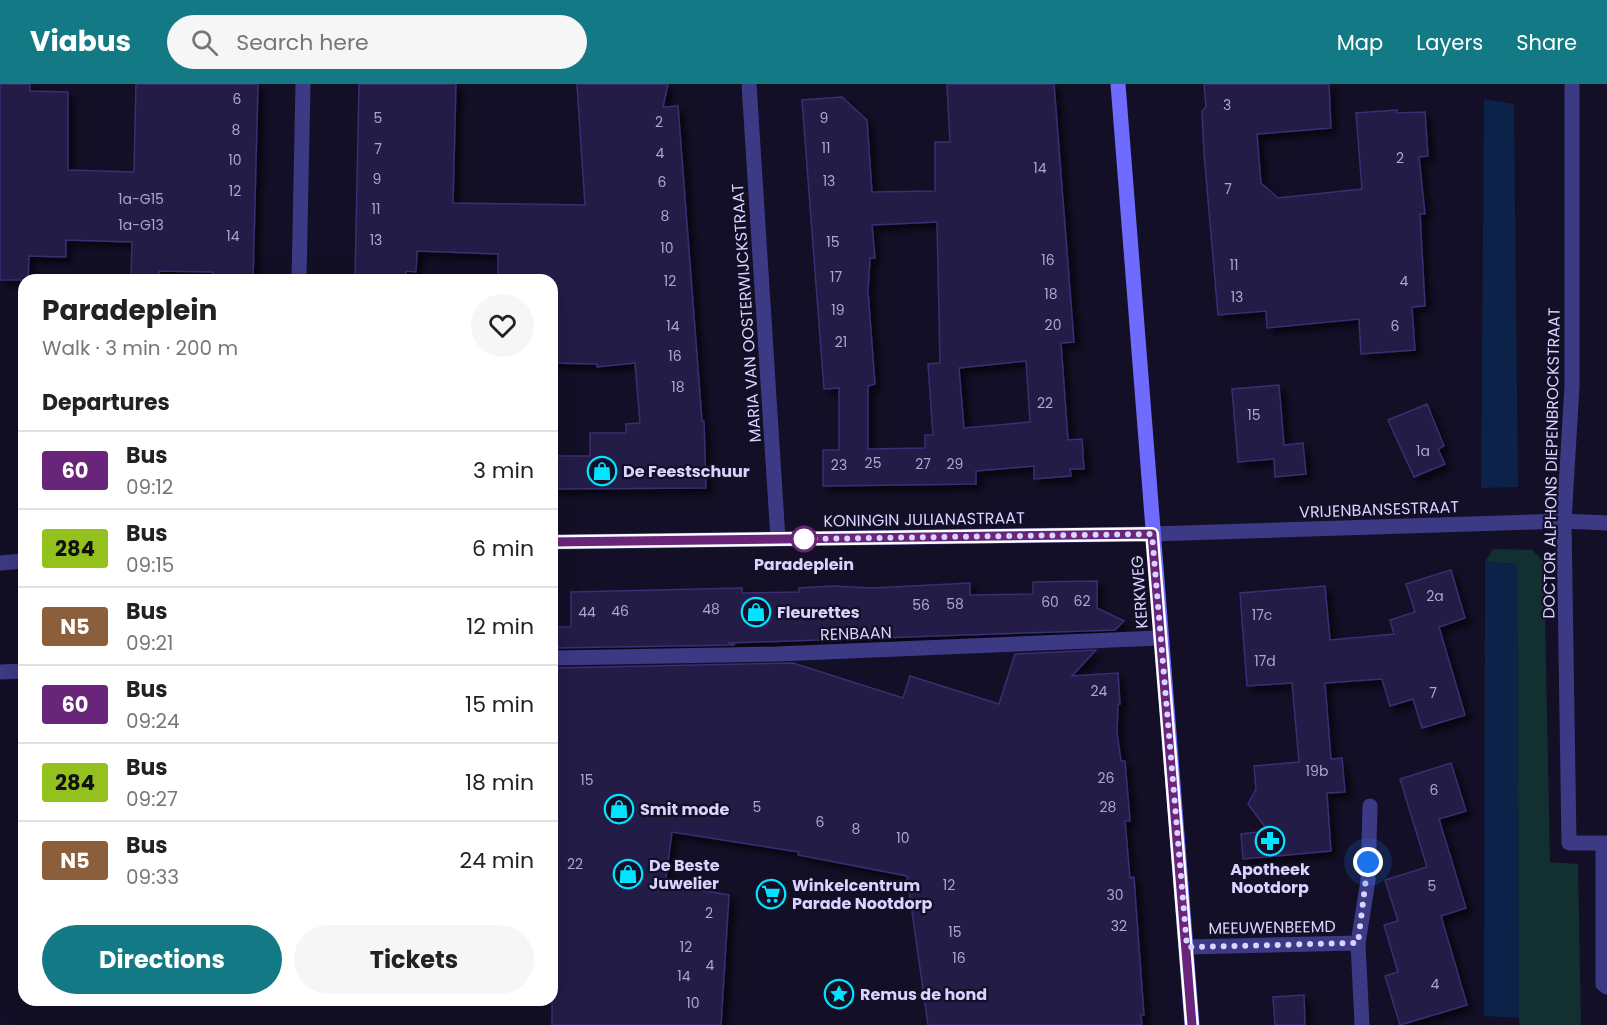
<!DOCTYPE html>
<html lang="en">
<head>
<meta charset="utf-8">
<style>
  body { margin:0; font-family:Poppins,sans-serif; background:#f6f6f6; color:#222; height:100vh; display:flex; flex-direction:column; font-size:22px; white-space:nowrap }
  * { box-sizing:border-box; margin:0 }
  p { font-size:20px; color:#767676 }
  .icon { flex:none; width:33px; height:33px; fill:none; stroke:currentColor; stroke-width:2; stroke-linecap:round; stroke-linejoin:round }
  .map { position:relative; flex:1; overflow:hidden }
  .details { position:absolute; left:18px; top:190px; width:540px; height:732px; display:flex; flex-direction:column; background:#fff; border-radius:18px; box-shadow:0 6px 24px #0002 }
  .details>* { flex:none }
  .badge { padding:0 12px; border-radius:4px; font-size:21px; line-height:39px }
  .you { position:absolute; width:30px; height:30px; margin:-15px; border:4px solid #fff; border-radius:50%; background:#1a73e8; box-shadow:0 0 0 9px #1a73e833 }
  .map>.badge { position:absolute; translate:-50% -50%; box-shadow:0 0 0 3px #fff }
  h2 { padding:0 24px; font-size:22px; line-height:54px }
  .round { display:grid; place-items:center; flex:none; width:63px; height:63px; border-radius:32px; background:#f6f6f6 }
  .head { display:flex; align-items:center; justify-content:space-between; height:102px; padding:0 24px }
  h1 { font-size:28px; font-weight:700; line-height:45px }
  .action { display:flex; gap:12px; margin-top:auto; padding:12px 24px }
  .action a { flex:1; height:69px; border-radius:36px; background:#137a85; color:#fff; font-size:24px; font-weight:700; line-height:69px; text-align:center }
  .action a+a { background:#f6f6f6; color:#222 }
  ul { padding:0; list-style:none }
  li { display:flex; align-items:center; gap:18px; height:78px; padding:0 24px; border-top:2px solid #e0e0e0 }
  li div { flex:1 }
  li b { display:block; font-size:22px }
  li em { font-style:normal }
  li .badge { min-width:66px; font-weight:700; text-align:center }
  header { display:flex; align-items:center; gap:36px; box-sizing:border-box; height:84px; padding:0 30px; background:#137a85; color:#fff }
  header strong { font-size:28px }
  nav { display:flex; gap:33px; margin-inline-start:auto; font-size:21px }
  .search { width:420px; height:54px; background:#f6f6f6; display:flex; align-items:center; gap:15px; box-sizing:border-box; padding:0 21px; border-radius:33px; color:#767676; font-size:22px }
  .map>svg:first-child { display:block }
  .green { fill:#12302f }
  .water { fill:#0c2248 }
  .building { fill:#241b47; stroke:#3b2d73; stroke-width:1.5; fill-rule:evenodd; filter:url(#shadow) }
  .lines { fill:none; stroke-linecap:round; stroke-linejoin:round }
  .street { stroke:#3d3a85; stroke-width:15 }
  .secondary { stroke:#6f6bff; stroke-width:15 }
  .line-casing { stroke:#fff; stroke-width:14 }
  .line { stroke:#68257a; stroke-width:9 }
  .walk { stroke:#d9d4ff; stroke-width:6; stroke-dasharray:0 10.8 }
  .stop-dot { fill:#fff; stroke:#68257a; stroke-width:3 }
  .labels { text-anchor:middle; stroke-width:4.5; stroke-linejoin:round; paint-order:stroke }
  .number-label { font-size:14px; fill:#aca6d1 }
  .street-label { font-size:16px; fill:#d9d4ff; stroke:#130f26 }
  .poi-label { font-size:16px; font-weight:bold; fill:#d9d4ff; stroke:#130f26; text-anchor:start }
  .stop-label { font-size:16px; font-weight:bold; fill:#d9d4ff; stroke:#130f26 }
</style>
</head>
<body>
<header>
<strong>Viabus</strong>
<div class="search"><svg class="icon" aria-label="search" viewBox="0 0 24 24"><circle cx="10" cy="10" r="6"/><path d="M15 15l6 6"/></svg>Search here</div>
<nav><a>Map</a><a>Layers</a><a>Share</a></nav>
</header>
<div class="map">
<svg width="1607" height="941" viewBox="0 0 1607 941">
  <defs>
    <filter id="shadow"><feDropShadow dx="5.5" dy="5.5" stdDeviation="3" flood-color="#0009"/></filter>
  </defs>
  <rect width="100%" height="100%" fill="#130f26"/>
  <path class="green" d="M1493 465 1532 466 1544 478 1550 778 1578 780 1581 941H1519L1517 480 1485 478Z"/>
  <path class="water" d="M1484 15 1514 20 1518 403 1481 404Z
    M1485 478 1517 480 1519 934 1484 932Z"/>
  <path class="building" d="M0 0H30V7L68 8V86L134 88 136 0H258L253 196H212L213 188 159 187V196H131L132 158 66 156V173L29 172 28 196H0Z
    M359 0H456L453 119 585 121 577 0H668L663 23 678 22 702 337H704L706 404 552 405V372H590V349H626V340L640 339 635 279 597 283V280L552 279V196H498V170L417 167 416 188 406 187V196H355Z
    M947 0H1054L1074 258 1061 259 1068 356 1082 355 1084 385H1070L1071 392 1034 395V382L976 387V400L823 402V366H839V304L824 305 802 16 842 13 867 36 872 108 935 107V58H950ZM937 138 940 279 928 280 933 351H925V364L868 365V302L875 300 868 207 870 174H875L872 141ZM1026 277 1030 338 964 344 959 284Z
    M1204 0H1329L1331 44 1257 50 1261 99 1278 114 1362 105 1356 29 1397 26V29L1425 28 1428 72 1419 73 1425 130H1420L1425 222 1412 223 1415 266 1361 270 1359 235 1267 244 1266 227 1218 231 1204 69 1202 27 1206 23Z
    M1279 301 1284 361 1303 359 1306 390 1275 393 1274 375 1238 378 1232 305Z
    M1427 320 1444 362 1438 365 1445 380 1414 393 1388 336Z
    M1451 486 1465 534 1439 543 1465 631 1422 644 1413 615 1390 622 1382 595 1325 599 1331 675 1342 674 1345 708 1327 709 1331 767 1243 775 1241 750 1268 747 1248 720 1256 705 1254 682 1299 678 1292 599 1247 602 1240 509 1325 502 1330 556 1394 550 1390 536 1415 528 1406 500Z
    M1097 497V524L1124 537 1115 546 728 559 735 561 553 564V558H556V543H571V508L742 504V509L799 508V504L832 502 873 504 970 499V511L1033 510V498Z
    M1096 566 1072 592 1118 589 1120 620H1118L1117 649 1121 677H1125L1130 737H1125L1130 794 1134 793 1136 822 1144 931H1141L1142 941H928L907 792 798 771 799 768 672 748 665 800 729 811 721 941H552L553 584 793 579 903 614 910 592 999 620 1015 570Z
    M1451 679 1466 727 1439 735 1466 824 1441 832 1467 921 1400 941 1385 892 1398 888 1384 841 1398 837 1385 796 1427 783 1400 695Z
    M1304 911 1305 941H1275L1273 913Z"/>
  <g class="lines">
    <path class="street" d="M749 0 778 455
      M1572 0V302L1564 437 1569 759H1607
      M299 196 303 0
      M552 458 1152 450 1564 437 1607 439
      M0 479 24 477
      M552 574 777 570 1160 554
      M0 588 24 587
      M1603 759V900L1607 903
      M1187 863 1358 859
      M1362 941 1358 859 1368 797 1370 722"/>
    <path class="secondary" d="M1118 0 1192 941"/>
  </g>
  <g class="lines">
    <g class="line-casing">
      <path id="line" d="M552 458 1152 450 1192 941"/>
    </g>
    <use href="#line" class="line"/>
    <path class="walk" d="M804 455 1152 450 1187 863 1358 859 1368 778"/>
  </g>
  <defs>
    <g id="shop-ring" transform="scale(1.5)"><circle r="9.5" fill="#130f26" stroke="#00e5ff" stroke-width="1.5"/><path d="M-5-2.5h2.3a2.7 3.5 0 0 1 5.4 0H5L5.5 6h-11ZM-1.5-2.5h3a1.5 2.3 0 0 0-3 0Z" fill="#00e5ff"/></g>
    <g id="pharmacy-ring" transform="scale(1.5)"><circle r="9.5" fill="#130f26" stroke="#00e5ff" stroke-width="1.5"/><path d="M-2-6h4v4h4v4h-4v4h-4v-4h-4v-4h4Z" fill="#00e5ff"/></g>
    <g id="supermarket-ring" transform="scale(1.5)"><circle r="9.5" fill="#130f26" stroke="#00e5ff" stroke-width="1.5"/><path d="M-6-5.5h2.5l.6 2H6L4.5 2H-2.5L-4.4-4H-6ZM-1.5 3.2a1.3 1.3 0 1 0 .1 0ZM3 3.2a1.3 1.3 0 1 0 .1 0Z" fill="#00e5ff"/></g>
    <g id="sight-ring" transform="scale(1.5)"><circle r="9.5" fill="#130f26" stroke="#00e5ff" stroke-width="1.5"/><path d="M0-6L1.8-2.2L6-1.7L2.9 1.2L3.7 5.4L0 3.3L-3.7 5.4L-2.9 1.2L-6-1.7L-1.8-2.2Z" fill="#00e5ff"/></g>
  </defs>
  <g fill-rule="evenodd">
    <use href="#shop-ring" x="602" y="387"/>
    <use href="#shop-ring" x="756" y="528"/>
    <use href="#shop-ring" x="619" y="725"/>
    <use href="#pharmacy-ring" x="1270" y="757"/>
    <use href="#shop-ring" x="628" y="790"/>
    <use href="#supermarket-ring" x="771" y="810"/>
    <use href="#sight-ring" x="839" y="910"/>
  </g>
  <circle class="stop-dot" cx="804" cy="455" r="12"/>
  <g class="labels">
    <g class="number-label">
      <text x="237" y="20">6</text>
      <text x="1227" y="26">3</text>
      <text x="378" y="39">5</text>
      <text x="824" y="39">9</text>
      <text x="659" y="43">2</text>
      <text x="236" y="51">8</text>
      <text x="826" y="69">11</text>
      <text x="378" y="70">7</text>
      <text x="660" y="74">4</text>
      <text x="1400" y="79">2</text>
      <text x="235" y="81">10</text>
      <text x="1040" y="89">14</text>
      <text x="377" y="100">9</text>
      <text x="829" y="102">13</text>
      <text x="662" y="103">6</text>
      <text x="1228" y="110">7</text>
      <text x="235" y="112">12</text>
      <text x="141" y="120">1a-G15</text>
      <text x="376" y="130">11</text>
      <text x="665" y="137">8</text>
      <text x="141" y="146">1a-G13</text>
      <text x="233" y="157">14</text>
      <text x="376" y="161">13</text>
      <text x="833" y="163">15</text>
      <text x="667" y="169">10</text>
      <text x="1048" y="181">16</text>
      <text x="1234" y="186">11</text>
      <text x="836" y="198">17</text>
      <text x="670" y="202">12</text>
      <text x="1404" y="202">4</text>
      <text x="1051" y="215">18</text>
      <text x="1237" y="218">13</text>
      <text x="838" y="231">19</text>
      <text x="1053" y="246">20</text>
      <text x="673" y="247">14</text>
      <text x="1395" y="247">6</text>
      <text x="841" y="263">21</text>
      <text x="675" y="277">16</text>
      <text x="678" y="308">18</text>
      <text x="1045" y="324">22</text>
      <text x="1254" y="336">15</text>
      <text x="1423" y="372">1a</text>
      <text x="873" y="384">25</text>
      <text x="923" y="385">27</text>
      <text x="955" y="385">29</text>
      <text x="839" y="386">23</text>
      <text x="1435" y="517">2a</text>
      <text x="1082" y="522">62</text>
      <text x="1050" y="523">60</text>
      <text x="955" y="525">58</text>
      <text x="921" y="526">56</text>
      <text x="711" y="530">48</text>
      <text x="620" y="532">46</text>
      <text x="587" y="533">44</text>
      <text x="1262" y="536">17c</text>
      <text x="1265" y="582">17d</text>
      <text x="1099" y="612">24</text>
      <text x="1433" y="614">7</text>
      <text x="1317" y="692">19b</text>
      <text x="1106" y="699">26</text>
      <text x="587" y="701">15</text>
      <text x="1434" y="711">6</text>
      <text x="757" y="728">5</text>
      <text x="1108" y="728">28</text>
      <text x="820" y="743">6</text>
      <text x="856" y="750">8</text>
      <text x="903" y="759">10</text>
      <text x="575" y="785">22</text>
      <text x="949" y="806">12</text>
      <text x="1432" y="807">5</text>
      <text x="1115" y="816">30</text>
      <text x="709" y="834">2</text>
      <text x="1119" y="847">32</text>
      <text x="955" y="853">15</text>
      <text x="686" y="868">12</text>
      <text x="959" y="879">16</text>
      <text x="710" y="886">4</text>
      <text x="684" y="897">14</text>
      <text x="1435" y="905">4</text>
      <text x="693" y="924">10</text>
    </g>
    <g class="street-label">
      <text transform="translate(746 229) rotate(-94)" y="6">MARIA VAN OOSTERWIJCKSTRAAT</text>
      <text transform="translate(1551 379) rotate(-89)" y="6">DOCTOR ALPHONS DIEPENBROCKSTRAAT</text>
      <text transform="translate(1379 425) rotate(-2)" y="6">VRIJENBANSESTRAAT</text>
      <text transform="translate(924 435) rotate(-1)" y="6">KONINGIN JULIANASTRAAT</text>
      <text transform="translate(1139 508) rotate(-94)" y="6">KERKWEG</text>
      <text transform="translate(856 549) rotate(-2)" y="6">RENBAAN</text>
      <text transform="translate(1272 843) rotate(-1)" y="6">MEEUWENBEEMD</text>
    </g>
    <g class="poi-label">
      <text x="623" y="393">De Feestschuur</text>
      <text x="777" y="534">Fleurettes</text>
      <text x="640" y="731">Smit mode</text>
      <text x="649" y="787">De Beste<tspan x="649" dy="18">Juwelier</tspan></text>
      <text x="1270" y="791" text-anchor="middle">Apotheek<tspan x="1270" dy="18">Nootdorp</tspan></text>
      <text x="792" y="807">Winkelcentrum<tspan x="792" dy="18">Parade Nootdorp</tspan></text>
      <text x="860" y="916">Remus de hond</text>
    </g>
    <g class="stop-label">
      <text x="804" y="486">Paradeplein</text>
    </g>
  </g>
</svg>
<div class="you" style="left:1368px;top:778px"></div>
<section class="details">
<div class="head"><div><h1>Paradeplein</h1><p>Walk · 3 min · 200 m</p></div><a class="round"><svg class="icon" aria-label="heart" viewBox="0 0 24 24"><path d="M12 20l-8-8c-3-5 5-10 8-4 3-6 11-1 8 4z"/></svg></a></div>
<h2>Departures</h2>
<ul>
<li><span class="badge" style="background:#68257a;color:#fff">60</span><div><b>Bus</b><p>09:12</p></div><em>3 min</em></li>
<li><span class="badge" style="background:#95c11f;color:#111">284</span><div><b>Bus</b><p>09:15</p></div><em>6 min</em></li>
<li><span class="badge" style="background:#8b5e3c;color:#fff">N5</span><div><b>Bus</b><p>09:21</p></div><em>12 min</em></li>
<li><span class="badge" style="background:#68257a;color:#fff">60</span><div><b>Bus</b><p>09:24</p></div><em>15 min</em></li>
<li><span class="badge" style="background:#95c11f;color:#111">284</span><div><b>Bus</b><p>09:27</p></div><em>18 min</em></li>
<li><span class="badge" style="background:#8b5e3c;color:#fff">N5</span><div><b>Bus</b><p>09:33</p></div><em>24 min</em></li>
</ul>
<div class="action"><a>Directions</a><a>Tickets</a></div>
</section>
</div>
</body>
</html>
